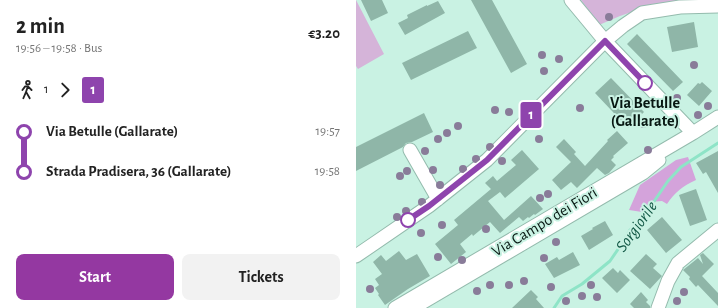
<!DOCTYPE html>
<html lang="en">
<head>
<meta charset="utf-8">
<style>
  body { margin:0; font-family:"Alegreya Sans",sans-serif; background:#f2f2f2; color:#222; height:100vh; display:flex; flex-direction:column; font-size:15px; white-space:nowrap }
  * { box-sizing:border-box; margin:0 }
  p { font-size:13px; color:#767676 }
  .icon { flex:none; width:22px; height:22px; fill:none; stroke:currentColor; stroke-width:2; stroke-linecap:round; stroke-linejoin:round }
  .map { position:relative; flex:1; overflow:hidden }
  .details { display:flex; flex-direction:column; background:#fff; width:356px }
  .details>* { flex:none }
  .badge { padding:0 8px; border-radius:3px; font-size:14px; line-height:26px }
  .map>.badge { position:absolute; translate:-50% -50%; box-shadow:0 0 0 2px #fff }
  .legs { display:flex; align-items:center; gap:6px; height:44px; padding:0 16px; font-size:13px }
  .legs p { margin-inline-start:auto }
  .overview { display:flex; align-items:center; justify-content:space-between; height:68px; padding:0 16px }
  h1 { font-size:22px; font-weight:700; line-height:30px }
  .primary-button { display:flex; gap:8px; margin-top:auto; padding:8px 16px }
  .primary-button a { flex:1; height:46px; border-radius:8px; background:#9438a1; color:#fff; font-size:16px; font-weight:700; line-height:46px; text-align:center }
  .primary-button a+a { background:#f2f2f2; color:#222 }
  ul { padding:0 16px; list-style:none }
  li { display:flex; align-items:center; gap:14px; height:40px; font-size:15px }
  li i { display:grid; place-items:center; width:6px; height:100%; margin:0 5px; background:currentColor }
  li i::after { content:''; width:10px; height:10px; margin:-5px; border:3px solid; border-radius:50%; background:#fff }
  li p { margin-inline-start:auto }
  li:first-child i { background:linear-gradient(#0000 50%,currentColor 0) }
  li:last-child i { background:linear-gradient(currentColor 50%,#0000 0) }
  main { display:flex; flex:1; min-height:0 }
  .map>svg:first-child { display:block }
  .green { fill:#d5b4d9 }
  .forest { fill:#d4a3db }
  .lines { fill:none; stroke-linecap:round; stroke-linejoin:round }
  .stream { stroke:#8ee4c7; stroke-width:3 }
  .building { fill:#8fb6a8 }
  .minor-casing { stroke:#94bbad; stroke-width:15 }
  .minor { stroke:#fff; stroke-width:13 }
  .tree { fill:#897c99 }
  .line-1-casing { stroke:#fff; stroke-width:9 }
  .line-1 { stroke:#8e44ad; stroke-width:6 }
  .stop-1-dot { fill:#fff; stroke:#8e44ad; stroke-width:2 }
  .labels { text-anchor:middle; stroke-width:4; stroke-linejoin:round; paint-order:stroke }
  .stop-label { font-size:16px; font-weight:bold; fill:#071712; stroke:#c9f2e3 }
  .street-label { font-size:16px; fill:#071712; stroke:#c9f2e3 }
  .water-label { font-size:17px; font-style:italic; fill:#125845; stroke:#c9f2e3 }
</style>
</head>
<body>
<main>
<section class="details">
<div class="overview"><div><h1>2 min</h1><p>19:56 – 19:58 · Bus</p></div><b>€3.20</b></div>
<div class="legs"><svg class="icon" aria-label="walk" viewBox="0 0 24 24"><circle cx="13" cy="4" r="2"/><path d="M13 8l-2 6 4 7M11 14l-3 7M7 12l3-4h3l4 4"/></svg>1<svg class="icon" aria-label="forward" viewBox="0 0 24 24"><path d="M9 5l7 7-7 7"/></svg><b class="badge" style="background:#8e44ad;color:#fff">1</b></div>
<ul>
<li><i style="color:#8e44ad"></i><b>Via Betulle (Gallarate)</b><p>19:57</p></li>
<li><i style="color:#8e44ad"></i><b>Strada Pradisera, 36 (Gallarate)</b><p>19:58</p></li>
</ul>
<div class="primary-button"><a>Start</a><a>Tickets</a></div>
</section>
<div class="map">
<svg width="362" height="308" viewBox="0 0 362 308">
  <rect width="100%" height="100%" fill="#c9f2e3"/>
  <path class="green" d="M0 0 28 54 2 69 0 66Z
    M225 0H329L296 5 264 16 243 25Z"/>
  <path class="forest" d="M332 157 340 180C327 186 319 192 311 204L306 201 294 202 286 212 273 210 284 185 320 160Z"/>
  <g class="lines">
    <path class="stream" d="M198 308 206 296 226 284 254 261 267 242 274 230 288 216 312 181 325 167 362 143"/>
  </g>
  <path class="building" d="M5 0H26L32 13 15 21Z
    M115 0H136L171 64 155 73Z
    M82 1 89 13 49 35 42 23 52 18 51 15 71 5V6Z
    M338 22 342 47 316 52 311 27Z
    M112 31 121 48 55 80 46 63Z
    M281 34 327 82 317 91 271 44Z
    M255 78 288 112 272 128 239 93Z
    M346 82 356 91 343 106 331 95 342 83 344 84Z
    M68 113 77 132 56 142 50 143 47 147 0 171V147Z
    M261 131 272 143 257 156 258 157 255 160 260 165 253 173 249 175 241 168 221 188 215 182 205 190 196 180 215 162 200 147 208 139 220 152 218 154 229 166 252 141 251 140Z
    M166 150 183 169 149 198 144 192 132 201 148 220 175 196 187 209 179 215 178 214 173 218 172 217 167 221 163 217 144 233 134 222 117 236 116 234 104 244 110 252 95 264 79 244 102 225 98 220 135 189 129 183 137 176 141 181 160 165 155 160Z
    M362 151V193L350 172 347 174 340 163Z
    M340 189 351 220 334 226 323 195Z
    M306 217 326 240 310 253 291 230Z
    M249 221 257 235 233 250 225 236 237 229 236 228Z
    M43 251 50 260 61 254 74 276 52 289 29 305 22 295 23 294 19 288 23 285 19 279 26 274 17 262 25 255 30 261Z
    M217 252 224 265 198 278 189 264 201 257 203 260Z
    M347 253 358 264 346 276 362 293V306L342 285 340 287 333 279 334 277 327 270 342 258 347 264 344 255Z
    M290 254 301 264 297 268 306 276 294 289 274 271Z
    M257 268 262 273 264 270 274 280 261 293 246 278Z
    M175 290 182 297 180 299 188 308H156Z
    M285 292 292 300 290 302 294 306V308H278L274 304Z"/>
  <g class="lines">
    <g class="minor-casing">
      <path id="minor" d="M215 0 249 41 337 133
        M54 150 82 199
        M0 256 73 206 131 160 249 41 267 26 286 13 324 7 362 6
        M39 308 337 133 362 117
        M57 308 287 173 303 160
        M302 308 312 281 322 263 362 230"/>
    </g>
    <use href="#minor" class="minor"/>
  </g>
  <g class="tree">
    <circle cx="253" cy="17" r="4"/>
    <circle cx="186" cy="55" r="4"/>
    <circle cx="203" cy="59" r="4"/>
    <circle cx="338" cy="65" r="4"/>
    <circle cx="188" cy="71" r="4"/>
    <circle cx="321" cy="98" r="4"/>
    <circle cx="352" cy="106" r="4"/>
    <circle cx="224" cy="108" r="4"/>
    <circle cx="139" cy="110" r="4"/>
    <circle cx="153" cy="112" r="4"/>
    <circle cx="342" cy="115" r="4"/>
    <circle cx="287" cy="124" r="4"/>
    <circle cx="102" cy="126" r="4"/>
    <circle cx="91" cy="133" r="4"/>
    <circle cx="82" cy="139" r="4"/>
    <circle cx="183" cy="139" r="4"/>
    <circle cx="134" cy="147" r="4"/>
    <circle cx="292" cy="150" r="4"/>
    <circle cx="69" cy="151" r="4"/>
    <circle cx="120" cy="159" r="4"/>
    <circle cx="146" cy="161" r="4"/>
    <circle cx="107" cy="169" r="4"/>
    <circle cx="77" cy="170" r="4"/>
    <circle cx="51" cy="171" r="4"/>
    <circle cx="44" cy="176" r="4"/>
    <circle cx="84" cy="185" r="4"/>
    <circle cx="192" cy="194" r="4"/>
    <circle cx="184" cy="198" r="4"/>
    <circle cx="66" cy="202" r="4"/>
    <circle cx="50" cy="211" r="4"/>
    <circle cx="41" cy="217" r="4"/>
    <circle cx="86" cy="225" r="4"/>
    <circle cx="130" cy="229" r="4"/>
    <circle cx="65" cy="233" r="4"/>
    <circle cx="200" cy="242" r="4"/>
    <circle cx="82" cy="257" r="4"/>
    <circle cx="188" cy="258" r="4"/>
    <circle cx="106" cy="260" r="4"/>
    <circle cx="168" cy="281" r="4"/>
    <circle cx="134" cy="285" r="4"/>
    <circle cx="153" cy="285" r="4"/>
    <circle cx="235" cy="285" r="4"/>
    <circle cx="195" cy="287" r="4"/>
    <circle cx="14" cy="289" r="4"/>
    <circle cx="121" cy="291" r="4"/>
    <circle cx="328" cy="292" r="4"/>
    <circle cx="226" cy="296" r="4"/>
    <circle cx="241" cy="297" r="4"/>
    <circle cx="210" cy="301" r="4"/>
    <circle cx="321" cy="301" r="4"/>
  </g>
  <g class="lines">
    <g class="line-1-casing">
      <path id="line-1" d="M52 220 73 206 131 160 249 41 289 83"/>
    </g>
    <use href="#line-1" class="line-1"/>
  </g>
  <g class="stop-1-dot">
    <circle cx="289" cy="83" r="7"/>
    <circle cx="52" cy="220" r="7"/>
  </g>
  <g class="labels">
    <g class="stop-label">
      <text x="289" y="108">Via Betulle<tspan x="289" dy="18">(Gallarate)</tspan></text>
    </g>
    <g class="street-label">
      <text transform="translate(188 221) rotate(-31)" y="6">Via Campo dei Fiori</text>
    </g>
    <g class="water-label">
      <text transform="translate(280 226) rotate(-54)" y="6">Sorgiorile</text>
    </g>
  </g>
</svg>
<b class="badge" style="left:175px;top:115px;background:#8e44ad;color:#fff">1</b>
</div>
</main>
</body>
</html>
